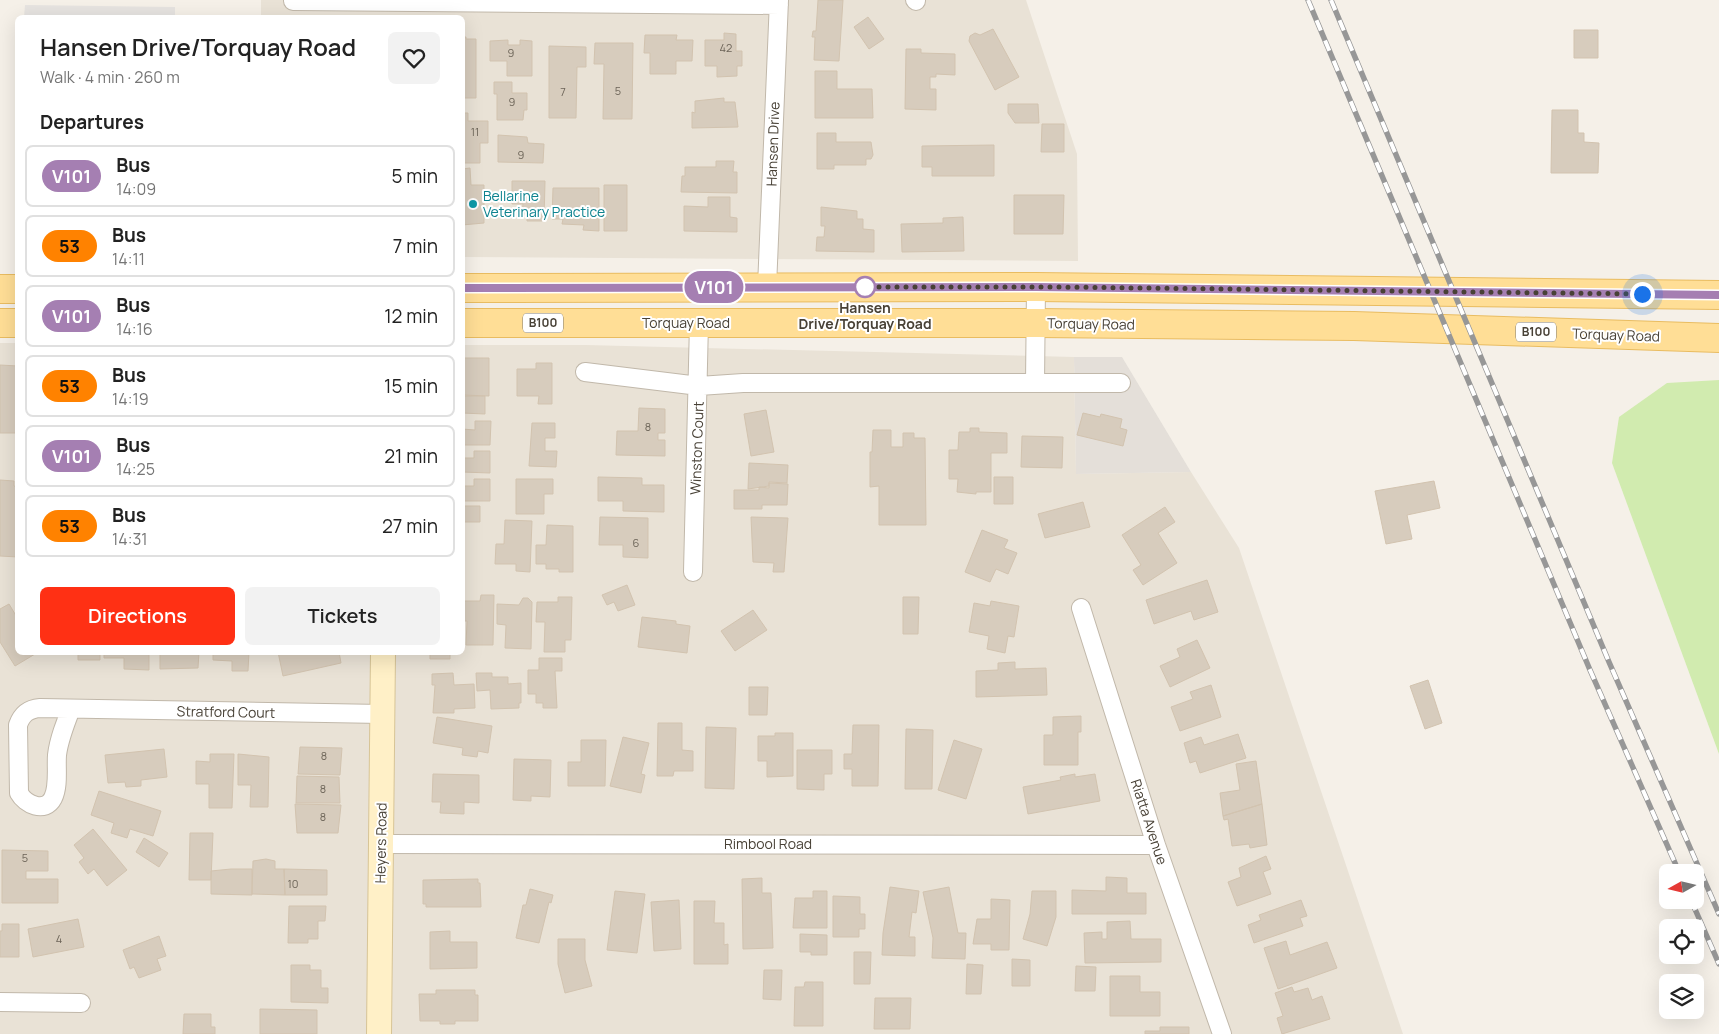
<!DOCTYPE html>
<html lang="en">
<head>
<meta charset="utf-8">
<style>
  body { margin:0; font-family:Manrope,sans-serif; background:#f2f2f2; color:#222; height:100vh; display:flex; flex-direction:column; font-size:19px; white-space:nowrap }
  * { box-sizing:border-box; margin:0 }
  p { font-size:16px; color:#767676 }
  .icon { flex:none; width:28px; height:28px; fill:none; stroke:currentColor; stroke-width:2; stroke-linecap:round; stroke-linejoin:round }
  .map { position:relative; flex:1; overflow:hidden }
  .panel { position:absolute; left:15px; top:15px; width:450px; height:640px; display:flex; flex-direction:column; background:#fff; border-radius:8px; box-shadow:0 5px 20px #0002 }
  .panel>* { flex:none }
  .badge { padding:0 10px; border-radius:16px; font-size:18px; line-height:32px }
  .needle { width:32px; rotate:262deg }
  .fabs { position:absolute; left:1659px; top:864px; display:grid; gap:10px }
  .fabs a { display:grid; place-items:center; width:45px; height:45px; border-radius:8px; background:#fff; box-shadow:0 5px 20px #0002; font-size:25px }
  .you { position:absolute; width:25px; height:25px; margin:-12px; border:4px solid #fff; border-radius:50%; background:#1a73e8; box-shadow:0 0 0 8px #1a73e833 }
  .map>.badge { position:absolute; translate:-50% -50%; box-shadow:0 0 0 2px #fff }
  h2 { padding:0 25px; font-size:19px; line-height:45px }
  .round { display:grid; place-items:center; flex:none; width:52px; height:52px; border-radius:8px; background:#f2f2f2 }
  .overview { display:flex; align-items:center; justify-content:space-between; height:85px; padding:0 25px }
  h1 { font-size:24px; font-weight:600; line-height:38px }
  .cta { display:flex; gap:10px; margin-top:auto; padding:10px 25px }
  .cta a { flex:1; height:58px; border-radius:8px; background:#ff3014; color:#fff; font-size:20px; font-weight:600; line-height:58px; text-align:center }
  .cta a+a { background:#f2f2f2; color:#222 }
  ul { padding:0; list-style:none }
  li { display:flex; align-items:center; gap:15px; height:62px; margin:0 10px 8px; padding:0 15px; border:2px solid #e0e0e0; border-radius:8px }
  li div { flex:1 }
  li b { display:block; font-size:19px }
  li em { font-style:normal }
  li .badge { min-width:55px; font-weight:700; text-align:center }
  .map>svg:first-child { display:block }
  .residential { fill:#e9e2d6 }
  .industrial { fill:#e4dfd9 }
  .green { fill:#d1ebaf }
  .parking { fill:#e6e3e0 }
  .building { fill:#d7ccbd; stroke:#d2c3af }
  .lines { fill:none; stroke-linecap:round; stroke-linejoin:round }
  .street-casing { stroke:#c1b8aa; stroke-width:20 }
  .secondary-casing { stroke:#d7c496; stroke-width:26 }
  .primary-casing { stroke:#e9bc61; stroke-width:30 }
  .street { stroke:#fff; stroke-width:18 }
  .secondary { stroke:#fff0c7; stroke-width:24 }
  .primary { stroke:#ffde96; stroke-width:28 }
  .rail-casing { stroke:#979797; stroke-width:5.5 }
  .rail { stroke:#fff; stroke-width:4; stroke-dasharray:11; stroke-linecap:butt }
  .line-casing { stroke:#fff; stroke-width:11 }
  .line { stroke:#a57fb2; stroke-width:8 }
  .walk { stroke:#484136; stroke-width:5; stroke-dasharray:0 9 }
  .culture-dot { fill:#0f9aa8; stroke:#fff; stroke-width:2 }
  .stop-dot { fill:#fff; stroke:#a57fb2; stroke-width:2.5 }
  .labels { text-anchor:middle; stroke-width:4; stroke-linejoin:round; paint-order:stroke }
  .number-label { font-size:11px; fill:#6c6458 }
  .shield { fill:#fff; stroke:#7f7a72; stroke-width:1 }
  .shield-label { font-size:12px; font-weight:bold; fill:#484136 }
  .street-label { font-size:14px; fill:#484136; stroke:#fff }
  .culture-label { font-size:14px; fill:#0d838f; stroke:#fff; text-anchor:start }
  .stop-label { font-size:14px; font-weight:bold; fill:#484136; stroke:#fff }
</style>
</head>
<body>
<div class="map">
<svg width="1719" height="1034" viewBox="0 0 1719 1034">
  <rect width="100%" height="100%" fill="#f5f0e8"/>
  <path class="residential" d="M261 0H1026L1077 154 1078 261 463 257 462 18 261 17Z
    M0 343H17L18 652H462L463 345H586L1074 357 1076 474 1191 472 1239 548 1403 1034H0Z"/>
  <path class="industrial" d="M1074 357H1122L1191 472 1076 474Z"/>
  <path class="green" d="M1719 380V754L1612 463 1619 417 1667 383Z"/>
  <path class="parking" d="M25 5 175 7V17H24Z"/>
  <path class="building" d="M818 0H843L839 61 814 60 815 37H812L813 31H816Z
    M868 17 884 39 869 49 854 27Z
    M993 29 1019 77 995 90 969 41 970 36 975 33 980 35Z
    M1574 30H1598V58H1574Z
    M724 33 736 34V51H742V66H737V76L717 77V66H705V40H724Z
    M645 35H677L676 40H693L692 61H676V74H650V53H644Z
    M462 37H466V39H476V98H462Z
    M508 40V45H520V40L532 41V76H507V61H490V41Z
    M595 43H633L632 119H603L604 64H594Z
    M549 46 586 47V67H577L576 118H549Z
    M906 49H921V53L955 54V75L936 74V77H930V89H936V110L905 109Z
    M815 71H837V89H872L873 118H815Z
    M494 82H512V93H527V110H524L523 120H497V94H494Z
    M724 98V102H735L738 127 692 128V112L695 113V101Z
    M1008 104H1038L1039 123H1015L1008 113Z
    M1552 110H1578V133H1584V142L1599 143 1598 173H1551Z
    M462 113H468V121H488V143H480V163H462Z
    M1042 124H1064V152H1041Z
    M817 133H836V142H871L873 155 871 159H866V165H834V169H817Z
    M498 135 527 137 528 143 544 144 543 163 498 162Z
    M994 145V176H932V167H922V146Z
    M716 161H734L733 172H737V193L681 192 682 176H685V167H716Z
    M470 168 471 185H484V223L462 225V169Z
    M512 181H545L544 221H527V214H522L523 204H512Z
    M604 185H627V231H604Z
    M553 188H599V231L583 230 584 225 562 224 563 219H552Z
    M1014 195H1064L1063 234H1014Z
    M708 197H730V217L737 218V232L684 231V206L708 207Z
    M821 207 857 211V219H863V229L874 230V252L816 251 817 237H824L825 226H821Z
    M963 217 964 251 902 252 901 224 943 223V218Z
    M462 358H489V396L462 395Z
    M536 363H552V404H538L539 396H517V369H536Z
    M0 365 18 366V433H0Z
    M462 396H485V414L462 413Z
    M639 408 665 409V433H658V440H665V456L616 455 617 431H638Z
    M766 410 774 452 751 456 744 414Z
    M1083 413 1100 417 1101 414 1122 419 1120 428 1127 430 1123 446 1077 435Z
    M475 421H491L490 445H462V429L475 430Z
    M532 423H555V438H545V451H557L556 467 529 466Z
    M970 428H979V432L1007 433V453H991V492H976V494L957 492 958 479H949V450H958L959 432H970Z
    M873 430H891V447H903V433H914V438H925L926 525H879V486L870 487V452H872Z
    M1022 436 1063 437 1062 468 1021 467Z
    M474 451H490V473L462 472V458H474Z
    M749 463 788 465 787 483 769 482V486L748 489Z
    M598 477 642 478V485H664V512L623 511V501H598Z
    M994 477H1013V504H994Z
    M474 479H490V501H462V486H474Z
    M516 479H553V494H544V514H516Z
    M0 480 14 481V486L18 487V557L0 556Z
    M1434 481 1440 508 1407 515 1412 539 1386 544 1375 491Z
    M769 483 788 484 787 505H762V509H734V490H759V487L769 488Z
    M1083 502 1090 527 1045 538 1038 514Z
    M462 506H480V522H462Z
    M1165 507 1175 522 1158 533 1177 563 1143 585 1133 570 1141 565 1122 535Z
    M600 517 648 518V558L623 557V545H599Z
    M751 517 788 518 784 572H773L774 563 753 562Z
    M505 520 532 521 530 572 516 571V564H495L496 544H504Z
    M547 525 573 526V572H559V569H546V564H536V545H546Z
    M982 530 1008 540 1004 548 1017 553 1008 574 996 569 990 582 965 572Z
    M1207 580 1218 612 1194 620 1191 611 1154 624 1146 600Z
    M627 585 635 605 618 611 614 602 607 605 602 595Z
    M481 595H494L493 645H466L467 621H463V601H480Z
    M558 597H572L571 640H565V652H544L545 622H536L537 602H558Z
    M903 597H919L918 634H903Z
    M523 598H528L532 602 531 649 505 648 506 625 497 624V604L519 605Z
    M991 601 1019 606 1014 637 1008 636 1005 653 987 649 989 636 969 632 974 603 990 606Z
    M9 604 18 619V652L35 654 15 666 0 642V609Z
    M753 610 767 630 735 651 721 631Z
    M642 617 676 621V624L690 626 687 653 638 647Z
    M1197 640 1210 668 1170 687 1160 666 1180 657 1177 649Z
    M78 652H100V660H78Z
    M104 652H149V670L124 669V658H104Z
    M160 652H199L198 668 160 669Z
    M213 652H249L248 671H232V661L213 660Z
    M278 652H339L341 663 283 676Z
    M430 652H450V659H430Z
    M539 658H562V671H555L557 708H543V703H536V694H528V670H539Z
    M1015 662V669L1046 668 1047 695 976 697V671L998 670V663Z
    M453 673 454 685 474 684 475 708 454 709V713H433L435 685H432V674Z
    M476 673H492V677H508V684L521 683V703H519V708L491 709 490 690 477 691Z
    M1428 680 1442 723 1425 729 1410 686Z
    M1211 685 1221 717 1180 731 1171 707 1193 699 1190 692Z
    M749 687H768L767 715H749Z
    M1081 716V732H1078V765H1044V735H1053V717Z
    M437 717 492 726 488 753 478 751 477 757 462 755 463 748 433 743Z
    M658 723H682V750L693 751V771H674L673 776H657Z
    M853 725H879L878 786H852V769H844V754H852Z
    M706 727 736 728 734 789 705 788Z
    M906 729 933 730 932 789H905Z
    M775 733H793V776L767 777V761H758V736H775Z
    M1238 734 1246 758 1200 773 1196 761 1190 763 1184 743 1201 737 1204 745Z
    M623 737 649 743 641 774 645 775 641 793 610 786Z
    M581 740H606L605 786H568V762H581Z
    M954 740 982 749 966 799 938 790Z
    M300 747 342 748 340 775 298 774Z
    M164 749 167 777 141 780V786L126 787 125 782 108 783 105 755Z
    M797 750H832V774H824V790L797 789Z
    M210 754H234L232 808H209V784H196V761L210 762Z
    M238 754 269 757 268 807H250L251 785H238Z
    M514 759 551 760 550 797 531 796V801L513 800Z
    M1256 761 1262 804 1223 816 1220 793 1240 790 1236 764Z
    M433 774 479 775V803L464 802V814L440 813 441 802H432Z
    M1075 774V777L1095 774 1100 801 1028 814 1023 787 1061 780 1060 777Z
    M297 776 339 777 340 803H296Z
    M99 791 161 811 153 836 130 829 127 838 111 833 114 823 91 815Z
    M295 804 341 805 338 833H297Z
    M1262 804 1267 845 1250 848 1249 844 1232 846 1228 819 1224 820 1223 816Z
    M93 829 127 870 107 886 94 869 88 874 79 862 84 858 74 845Z
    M190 833H213L211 880H189Z
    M144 838 168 853 159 867 136 852Z
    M2 850 48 851V871H26V879H58V903H2Z
    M1266 856 1271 869 1263 872 1271 894 1237 906 1228 882 1241 877 1239 868Z
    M266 859 275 861V869H284L285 895 252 894 253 861Z
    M231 869H252V895L211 894V871Z
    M284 869 327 870V895H285Z
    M1106 877 1127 878V893H1146V914H1072V890L1106 891Z
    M762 878V893H771L773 948 743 949 742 879Z
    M478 879V883H480L481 907H426V904H423V880Z
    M890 887 919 891 916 913 912 912 909 937H915V956L882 955 883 933Z
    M949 887 958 933H966L965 959 932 958 933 938 923 892Z
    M530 889 553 895 551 903 549 902 539 943 516 938 523 905H526Z
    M615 891 645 894 637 953 607 950Z
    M813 891H827V928H793L795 898H813Z
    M1032 891H1056V917L1047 946 1023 939 1030 914Z
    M833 896 860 897V914H865V929H859V937H833Z
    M991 899 1010 900 1009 950H991V944H973L977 919H991Z
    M679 900 681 949 654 951 651 902Z
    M1301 900 1307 916 1300 918 1303 926 1254 943 1248 925 1261 920 1259 915Z
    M694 901H715L714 923H724V945L728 944V964H694Z
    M289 906H326L325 921H318V939H308V943H288Z
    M78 919 84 947 33 957 28 929Z
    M1130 921 1131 939H1161V962L1085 963 1084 933 1102 932V939H1107V922Z
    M2 924H19V957H0V931H2Z
    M450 931V942H477V968L430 969V932Z
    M800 934 827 935V955H811V952H800Z
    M159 936 166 956 157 959 161 970 139 978 134 967 130 969 123 950Z
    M558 939H585V960L592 986 565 993 558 964Z
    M1286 941 1290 955 1327 942 1337 968 1278 989 1264 948Z
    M854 952H871L870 984H854Z
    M1012 959 1030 960V986H1012Z
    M967 964 983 965 981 994H966Z
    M291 965H310V970H321V988H328V1003L291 1002Z
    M1076 966 1096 967 1095 991H1075Z
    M764 970H782L781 1000 763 999Z
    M1110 976H1140V992H1160V1016H1110Z
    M805 982H823V1026H794L795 987H804Z
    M1292 987 1294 992 1308 988 1312 1000 1322 996 1330 1019 1282 1034 1277 1018 1283 1016 1275 993Z
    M436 990H475V995H478V1021H455V1024H440V1021H420L419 994H436Z
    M875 998H911L910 1029H874Z
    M260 1009 317 1010V1034H260Z
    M184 1014H211V1027H215V1034H183Z
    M1160 1027H1189V1034H1145V1031H1160Z"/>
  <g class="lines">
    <g class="street-casing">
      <path id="street" d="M915 0 916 1
        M293 1 779 5
        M767 287 779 0
        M585 372 699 386 743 383H1121
        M1035 383 1036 287
        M693 572 699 323
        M1081 608 1156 845 1222 1034
        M71 709C65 724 59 739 57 755 56 768 59 786 53 798 45 814 25 804 19 793L18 725C22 714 28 709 40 708L382 714
        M381 844 1156 845
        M0 1002 81 1003"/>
    </g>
    <g class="secondary-casing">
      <path id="secondary" d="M379 1034 383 652"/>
    </g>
    <g class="primary-casing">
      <path id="primary" d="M462 288 1036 287 1719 295
        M0 289H18
        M0 323H18
        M462 323H1037L1354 326 1719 338"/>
    </g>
    <use href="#street" class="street"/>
    <use href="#secondary" class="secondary"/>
    <use href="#primary" class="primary"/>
    <g class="rail-casing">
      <path id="rail" d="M1308 0 1590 670 1679 872
        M1331 0 1609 662 1719 914
        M1691 900 1719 964"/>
    </g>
    <use href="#rail" class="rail"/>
  </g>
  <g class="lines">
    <g class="line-casing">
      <path id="line" d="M462 288 1036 287 1719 295"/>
    </g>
    <use href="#line" class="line"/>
    <path class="walk" d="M865 287H863H1055L1642 294"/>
  </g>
  <circle class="culture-dot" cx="473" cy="204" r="5"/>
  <circle class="stop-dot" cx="865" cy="287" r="10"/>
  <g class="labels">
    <g class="number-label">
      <text x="726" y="52">42</text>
      <text x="511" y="57">9</text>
      <text x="618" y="95">5</text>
      <text x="563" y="96">7</text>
      <text x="512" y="106">9</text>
      <text x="475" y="136">11</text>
      <text x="521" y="159">9</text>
      <text x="648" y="431">8</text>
      <text x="636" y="547">6</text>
      <text x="324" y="760">8</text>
      <text x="323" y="793">8</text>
      <text x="323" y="821">8</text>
      <text x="25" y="862">5</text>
      <text x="293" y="888">10</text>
      <text x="59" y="943">4</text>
    </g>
    <g class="shield">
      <rect x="523" y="313.5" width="40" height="19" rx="4"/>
      <rect x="1516" y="322.5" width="40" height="19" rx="4"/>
    </g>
    <g class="shield-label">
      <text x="543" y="327">B100</text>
      <text x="1536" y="336">B100</text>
    </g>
    <g class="street-label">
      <text transform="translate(773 144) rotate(-88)" y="5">Hansen Drive</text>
      <text x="686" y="328">Torquay Road</text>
      <text transform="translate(1091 324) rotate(1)" y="5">Torquay Road</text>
      <text transform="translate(1616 335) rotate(2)" y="5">Torquay Road</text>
      <text transform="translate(697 448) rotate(-88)" y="5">Winston Court</text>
      <text transform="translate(226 712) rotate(1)" y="5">Stratford Court</text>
      <text transform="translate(1149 822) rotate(72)" y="5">Riatta Avenue</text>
      <text transform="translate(381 843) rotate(-89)" y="5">Heyers Road</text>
      <text x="768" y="849">Rimbool Road</text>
    </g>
    <g class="culture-label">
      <text x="483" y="201">Bellarine<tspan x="483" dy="16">Veterinary Practice</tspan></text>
    </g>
    <g class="stop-label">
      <text x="865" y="313">Hansen<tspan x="865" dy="16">Drive/Torquay Road</tspan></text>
    </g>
  </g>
</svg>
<div class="fabs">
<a><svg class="needle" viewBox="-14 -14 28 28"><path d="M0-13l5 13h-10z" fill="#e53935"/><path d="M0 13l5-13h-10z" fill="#767676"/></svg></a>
<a><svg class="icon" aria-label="locate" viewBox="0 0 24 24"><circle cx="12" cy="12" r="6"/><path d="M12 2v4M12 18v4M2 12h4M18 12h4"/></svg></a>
<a><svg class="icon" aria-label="layers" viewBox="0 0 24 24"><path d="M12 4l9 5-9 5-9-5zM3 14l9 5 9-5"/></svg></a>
</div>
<div class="you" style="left:1642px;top:294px"></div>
<b class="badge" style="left:714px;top:287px;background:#a57fb2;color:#fff">V101</b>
<section class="panel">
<div class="overview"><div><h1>Hansen Drive/Torquay Road</h1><p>Walk · 4 min · 260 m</p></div><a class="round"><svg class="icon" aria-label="heart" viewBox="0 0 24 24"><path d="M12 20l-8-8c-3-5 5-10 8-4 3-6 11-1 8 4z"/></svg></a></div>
<h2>Departures</h2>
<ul>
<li><span class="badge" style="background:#a57fb2;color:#fff">V101</span><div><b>Bus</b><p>14:09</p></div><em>5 min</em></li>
<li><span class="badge" style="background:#ff8200;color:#111">53</span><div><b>Bus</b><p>14:11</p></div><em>7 min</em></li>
<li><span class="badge" style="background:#a57fb2;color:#fff">V101</span><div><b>Bus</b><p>14:16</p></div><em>12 min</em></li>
<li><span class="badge" style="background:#ff8200;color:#111">53</span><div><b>Bus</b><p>14:19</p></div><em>15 min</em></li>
<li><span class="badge" style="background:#a57fb2;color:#fff">V101</span><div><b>Bus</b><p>14:25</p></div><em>21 min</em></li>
<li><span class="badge" style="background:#ff8200;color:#111">53</span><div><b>Bus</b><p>14:31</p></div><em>27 min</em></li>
</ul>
<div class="cta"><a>Directions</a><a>Tickets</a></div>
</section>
</div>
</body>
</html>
